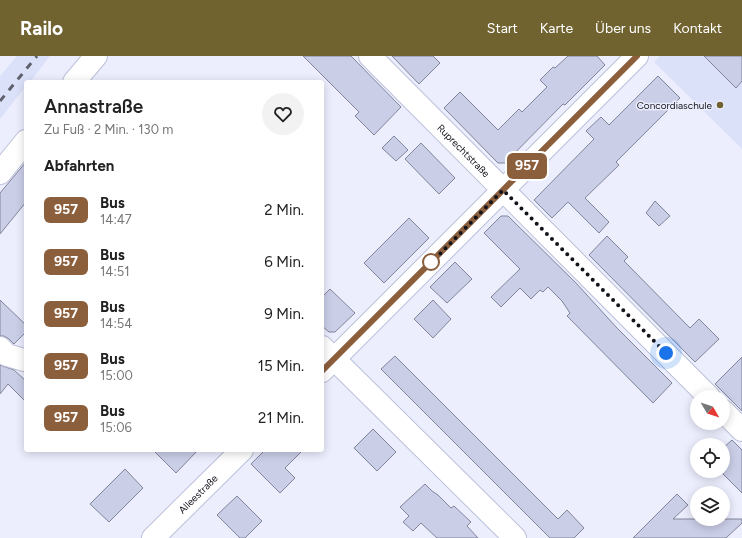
<!DOCTYPE html>
<html lang="de">
<head>
<meta charset="utf-8">
<style>
  body { margin:0; font-family:Figtree,sans-serif; background:#f2f2f2; color:#222; height:100vh; display:flex; flex-direction:column; font-size:15px; white-space:nowrap }
  * { box-sizing:border-box; margin:0 }
  p { font-size:13px; color:#767676 }
  .icon { flex:none; width:22px; height:22px; fill:none; stroke:currentColor; stroke-width:2; stroke-linecap:round; stroke-linejoin:round }
  .map { position:relative; flex:1; overflow:hidden }
  .details { position:absolute; left:24px; top:24px; width:300px; height:372px; display:flex; flex-direction:column; background:#fff; border-radius:4px; box-shadow:0 2px 10px #0003 }
  .details>* { flex:none }
  .badge { padding:0 8px; border-radius:6px; font-size:14px; line-height:26px }
  .needle { width:26px; rotate:129deg }
  .buttons { position:absolute; left:690px; top:334px; display:grid; gap:8px }
  .buttons a { display:grid; place-items:center; width:40px; height:40px; border-radius:50%; background:#fff; box-shadow:0 2px 10px #0003; font-size:20px }
  .you { position:absolute; width:20px; height:20px; margin:-10px; border:3px solid #fff; border-radius:50%; background:#1a73e8; box-shadow:0 0 0 6px #1a73e833 }
  .map>.badge { position:absolute; translate:-50% -50%; box-shadow:0 0 0 2px #fff }
  h2 { padding:0 20px; font-size:15px; line-height:36px }
  .round { display:grid; place-items:center; flex:none; width:42px; height:42px; border-radius:21px; background:#f2f2f2 }
  .summary { display:flex; align-items:center; justify-content:space-between; height:68px; padding:0 20px }
  h1 { font-size:19px; font-weight:600; line-height:30px }
  ul { padding:0; list-style:none }
  li { display:flex; align-items:center; gap:12px; height:52px; padding:0 20px }
  li div { flex:1 }
  li b { display:block; font-size:15px }
  li em { font-style:normal }
  li .badge { min-width:44px; font-weight:700; text-align:center }
  header { display:flex; align-items:center; gap:24px; box-sizing:border-box; height:56px; padding:0 20px; background:#706330; color:#fff }
  header strong { font-size:19px }
  nav { display:flex; gap:22px; margin-inline-start:auto; font-size:14px }
  .map>svg:first-child { display:block }
  .built { fill:#dce1fa }
  .building { fill:#cacee7; stroke:#81859b }
  .lines { fill:none; stroke-linecap:round; stroke-linejoin:round }
  .minor-casing { stroke:#bcc0d9; stroke-width:24 }
  .minor { stroke:#fff; stroke-width:22 }
  .rail { stroke:#5f616c; stroke-width:3; stroke-dasharray:7 7; stroke-linecap:butt }
  .line-casing { stroke:#fff; stroke-width:9 }
  .line { stroke:#8b5e3c; stroke-width:6 }
  .walk { stroke:#12141c; stroke-width:4; stroke-dasharray:0 7.2 }
  .poi-dot { fill:#706330; stroke:#eceefe; stroke-width:1.5 }
  .stop-dot { fill:#fff; stroke:#8b5e3c; stroke-width:2 }
  .labels { text-anchor:middle; stroke-width:3; stroke-linejoin:round; paint-order:stroke }
  .poi-label { font-size:10px; fill:#12141c; stroke:#eceefe; text-anchor:end }
  .street-label { font-size:10px; fill:#12141c; stroke:#eceefe }
</style>
</head>
<body>
<header>
<strong>Railo</strong>
<nav><a>Start</a><a>Karte</a><a>Über uns</a><a>Kontakt</a></nav>
</header>
<div class="map">
<svg width="742" height="482" viewBox="0 0 742 482">
  <rect width="100%" height="100%" fill="#eceefe"/>
  <path class="built" d="M17 0H50L30 26H26V30L0 63V20Z
    M660 0H742V93L654 6Z"/>
  <path class="building" d="M303 0H351L401 51 374 79 355 60 359 56Z
    M392 0H433L440 7 419 28Z
    M568 0H597L605 9 565 49 563 48 505 107H498L444 52 460 36 498 74 519 53 522 56 547 31 540 24 553 11 555 12Z
    M704 0H742V25L736 32Z
    M658 20 680 42 616 106 619 109 585 142 609 166 599 177 568 146 552 162 534 144 594 83 586 75 601 61 609 69Z
    M394 80 408 94 396 105 382 92Z
    M421 87 455 122 439 138 405 103Z
    M26 106V146L0 178V137Z
    M655 145 670 160 659 170 646 157Z
    M501 160H508L576 227 617 272 672 327 653 347 567 260 570 257 562 245 548 231 543 236 540 234 531 243 520 232 501 251 491 241 520 213 484 177Z
    M409 162 429 182 384 227 364 207Z
    M607 180 628 201 624 205 690 272 699 263 719 283 695 306 589 199Z
    M455 206 472 223 447 247 430 231Z
    M330 233 355 257 335 276H329L322 270V241Z
    M0 244 26 269V276L14 288 9 283 4 280H0Z
    M433 244 451 263 433 282 414 263Z
    M395 300 558 463 567 454 584 472 574 482H550L381 313Z
    M742 301V355L715 328Z
    M0 309 14 314 26 325V346L8 328 0 338Z
    M373 373 396 396 377 415 354 392Z
    M732 384 742 394V437L723 418V392Z
    M153 394H198L176 417Z
    M265 394H303L285 412 295 422 280 437 251 408Z
    M125 413 143 432 109 466 90 448Z
    M425 428 432 435 438 439 451 452 454 450 471 466 467 470 478 482H437L421 467 413 475 403 466 409 460 400 451Z
    M677 438 688 449 673 463H742V467L726 482H633Z
    M237 440 262 465 245 482H240L217 459Z"/>
  <g class="lines">
    <g class="minor-casing">
      <g id="minor">
        <path id="s1" d="M370 0 709 341"/>
        <path d="M74 26 96 0"/>
        <path d="M0 117 26 85"/>
        <path d="M322 291 515 482"/>
        <path d="M0 292 7 299 24 304"/>
        <path d="M322 315 637 0"/>
        <path d="M723 355 742 374"/>
        <path id="s2" d="M153 482 242 394"/>
      </g>
    </g>
    <use href="#minor" class="minor"/>
    <path class="rail" d="M0 45 37 0"/>
  </g>
  <g class="lines">
    <g class="line-casing">
      <path id="line" d="M322 315 637 0"/>
    </g>
    <use href="#line" class="line"/>
    <path class="walk" d="M431 206V207L503 134 666 297"/>
  </g>
  <circle class="poi-dot" cx="720" cy="49" r="4"/>
  <circle class="stop-dot" cx="431" cy="206" r="8"/>
  <g class="labels">
    <g class="poi-label">
      <text x="712" y="53">Concordiaschule</text>
    </g>
    <g class="street-label">
      <text dy="4" stroke="none"><textPath href="#s1" startOffset="133">Ruprechtstraße</textPath></text>
      <text dy="4" stroke="none"><textPath href="#s2" startOffset="63">Alleestraße</textPath></text>
    </g>
  </g>
</svg>
<div class="buttons">
<a><svg class="needle" viewBox="-14 -14 28 28"><path d="M0-13l5 13h-10z" fill="#e53935"/><path d="M0 13l5-13h-10z" fill="#767676"/></svg></a>
<a><svg class="icon" aria-label="locate" viewBox="0 0 24 24"><circle cx="12" cy="12" r="6"/><path d="M12 2v4M12 18v4M2 12h4M18 12h4"/></svg></a>
<a><svg class="icon" aria-label="layers" viewBox="0 0 24 24"><path d="M12 4l9 5-9 5-9-5zM3 14l9 5 9-5"/></svg></a>
</div>
<div class="you" style="left:666px;top:297px"></div>
<b class="badge" style="left:527px;top:110px;background:#8b5e3c;color:#fff">957</b>
<section class="details">
<div class="summary"><div><h1>Annastraße</h1><p>Zu Fuß · 2 Min. · 130 m</p></div><a class="round"><svg class="icon" aria-label="heart" viewBox="0 0 24 24"><path d="M12 20l-8-8c-3-5 5-10 8-4 3-6 11-1 8 4z"/></svg></a></div>
<h2>Abfahrten</h2>
<ul>
<li><span class="badge" style="background:#8b5e3c;color:#fff">957</span><div><b>Bus</b><p>14:47</p></div><em>2 Min.</em></li>
<li><span class="badge" style="background:#8b5e3c;color:#fff">957</span><div><b>Bus</b><p>14:51</p></div><em>6 Min.</em></li>
<li><span class="badge" style="background:#8b5e3c;color:#fff">957</span><div><b>Bus</b><p>14:54</p></div><em>9 Min.</em></li>
<li><span class="badge" style="background:#8b5e3c;color:#fff">957</span><div><b>Bus</b><p>15:00</p></div><em>15 Min.</em></li>
<li><span class="badge" style="background:#8b5e3c;color:#fff">957</span><div><b>Bus</b><p>15:06</p></div><em>21 Min.</em></li>
</ul>
</section>
</div>
</body>
</html>
